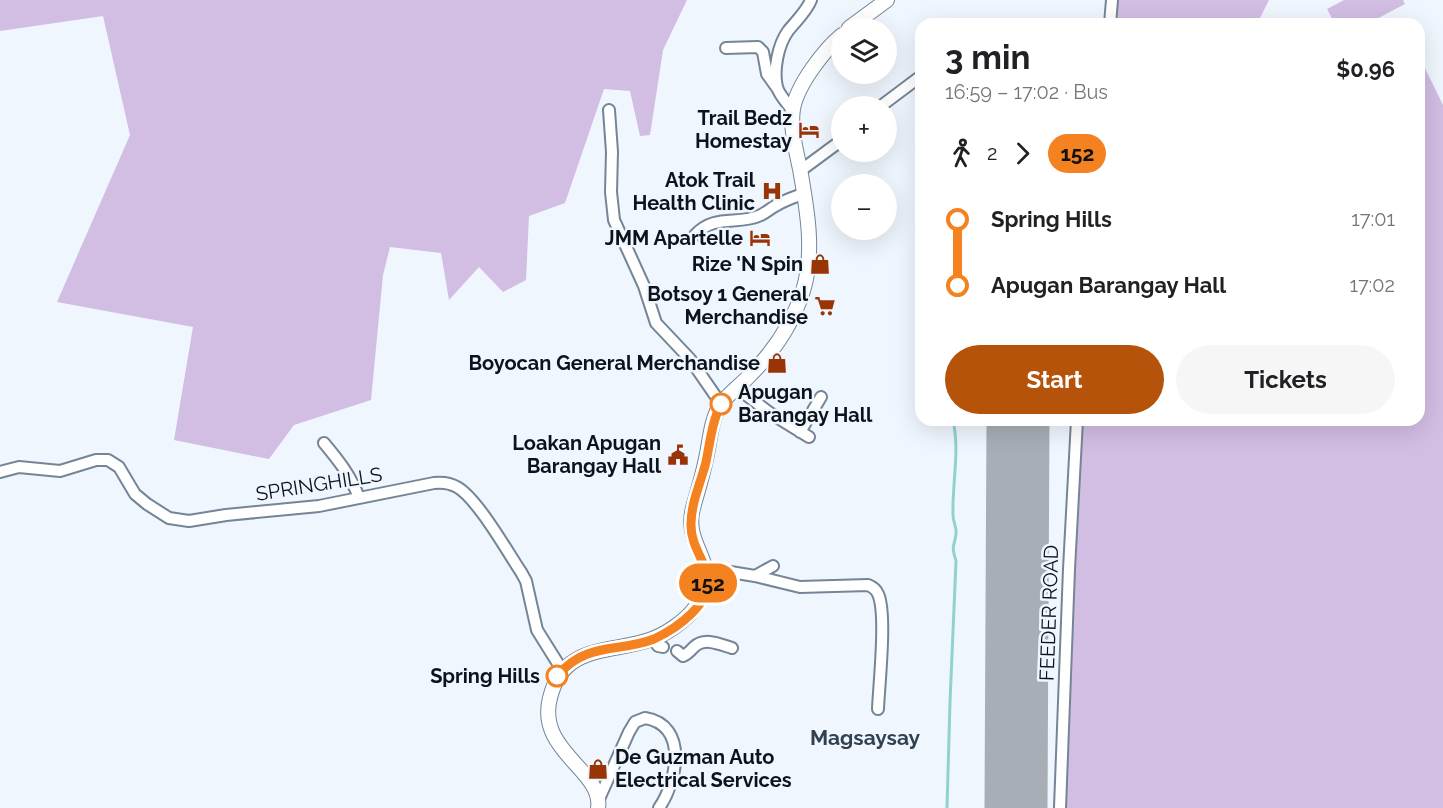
<!DOCTYPE html>
<html lang="en">
<head>
<meta charset="utf-8">
<style>
  body { margin:0; font-family:Raleway,sans-serif; background:#f6f6f6; color:#202124; height:100vh; display:flex; flex-direction:column; font-size:22px; white-space:nowrap }
  * { box-sizing:border-box; margin:0 }
  p { font-size:20px; color:#757577 }
  .icon { flex:none; width:33px; height:33px; fill:none; stroke:currentColor; stroke-width:2; stroke-linecap:round; stroke-linejoin:round }
  .map { position:relative; flex:1; overflow:hidden }
  .side { position:absolute; left:915px; top:18px; width:510px; height:408px; display:flex; flex-direction:column; background:#fff; border-radius:18px; box-shadow:0 6px 24px #0002 }
  .side>* { flex:none }
  .badge { padding:0 12px; border-radius:20px; font-size:21px; line-height:39px }
  .buttons { position:absolute; left:831px; top:18px; display:grid; gap:12px }
  .buttons a { display:grid; place-items:center; width:66px; height:66px; border-radius:50%; background:#fff; box-shadow:0 6px 24px #0002; font-size:30px }
  .map>.badge { position:absolute; translate:-50% -50%; box-shadow:0 0 0 3px #fff }
  .legs { display:flex; align-items:center; gap:9px; height:66px; padding:0 30px; font-size:20px }
  .legs p { margin-inline-start:auto }
  .head { display:flex; align-items:center; justify-content:space-between; height:102px; padding:0 30px }
  h1 { font-size:33px; font-weight:700; line-height:45px }
  .primary-button { display:flex; gap:12px; margin-top:auto; padding:12px 30px }
  .primary-button a { flex:1; height:69px; border-radius:36px; background:#b45309; color:#fff; font-size:24px; font-weight:700; line-height:69px; text-align:center }
  .primary-button a+a { background:#f6f6f6; color:#202124 }
  ul { padding:0 30px; list-style:none }
  li { display:flex; align-items:center; gap:21px; height:66px; font-size:22px }
  li i { display:grid; place-items:center; width:9px; height:100%; margin:0 8px; background:currentColor }
  li i::after { content:''; width:15px; height:15px; margin:-8px; border:4px solid; border-radius:50%; background:#fff }
  li p { margin-inline-start:auto }
  li:first-child i { background:linear-gradient(#0000 50%,currentColor 0) }
  li:last-child i { background:linear-gradient(currentColor 50%,#0000 0) }
  .map>svg:first-child { display:block }
  .green { fill:#d2bde3 }
  .lines { fill:none; stroke-linecap:round; stroke-linejoin:round }
  .stream { stroke:#92d1cd; stroke-width:3 }
  .runway { stroke:#a8aeb6; stroke-width:63 }
  .minor-casing { stroke:#758597; stroke-width:14 }
  .secondary-casing { stroke:#758597; stroke-width:16 }
  .minor { stroke:#fff; stroke-width:10 }
  .secondary { stroke:#fff; stroke-width:14 }
  .line-1-casing { stroke:#fff; stroke-width:14 }
  .line-1 { stroke:#f58220; stroke-width:9 }
  .stop-1-dot { fill:#fff; stroke:#f58220; stroke-width:3 }
  .labels { text-anchor:middle; stroke-width:5; stroke-linejoin:round; paint-order:stroke }
  .poi-label { font-size:20px; font-weight:bold; fill:#0d131a; stroke:#eff6fe; text-anchor:end }
  .stop-label { font-size:20px; font-weight:bold; fill:#0d131a; stroke:#eff6fe; text-anchor:start }
  .street-label { font-size:20px; fill:#0d131a; stroke:#eff6fe }
  .neighbourhood-label { font-size:21px; font-weight:bold; fill:#324151; stroke:#eff6fe }
</style>
</head>
<body>
<div class="map">
<svg width="1443" height="808" viewBox="0 0 1443 808">
  <rect width="100%" height="100%" fill="#eff6fe"/>
  <path class="green" d="M0 0H687L663 50 650 135 640 136 630 91 604 89 565 203 529 216 526 280 503 292 479 267 449 300 441 253 390 247 383 275 371 400 294 425 269 459 174 440 193 327 57 302 130 135 103 16 0 31Z
    M1108 0H1269L1257 24H1106Z
    M1344 0H1403L1405 4 1367 24H1335L1327 9Z
    M1419 56 1443 105V808H1053L1074 420H1419Z"/>
  <g class="lines">
    <path class="stream" d="M947 808 950 702 956 561C951 544 954 549 956 534 957 528 953 522 953 515 952 483 960 452 953 420"/>
    <path class="runway" d="M1016 808 1018 420"/>
    <g class="minor-casing">
      <path id="minor" d="M1110 24 1112 0
        M726 48 758 47 763 52 767 74 777 88
        M881 106 921 76
        M609 110 612 152 611 192 614 220 644 286 656 323 690 359 721 404
        M793 111C788 104 779 95 777 87 773 70 778 45 788 31 796 21 806 12 811 0
        M800 171 842 140
        M695 235C715 213 738 226 761 215 767 212 771 208 777 205 785 200 794 197 803 194
        M737 388 770 413 809 437
        M800 432 821 397
        M324 443C339 461 351 476 359 498
        M0 472 19 467 60 471 96 460H108L119 467 135 494 147 504 169 518 189 521 226 515 319 506 434 483C442 482 450 483 457 487 477 498 507 551 521 572L526 581 537 630 562 670
        M706 568 755 576 800 587 868 585C873 587 876 589 878 594 887 613 879 684 878 709
        M755 576 773 566
        M653 639 658 646 663 647
        M677 651 683 656C688 654 690 651 694 647 705 637 719 644 732 648
        M599 799 629 732 635 722 645 718C689 725 677 782 659 808
        M1060 808 1069 569 1077 420"/>
    </g>
    <g class="secondary-casing">
      <path id="secondary" d="M849 28 887 0
        M598 808C604 771 536 751 550 698 563 643 611 654 652 639 666 634 685 621 694 609 728 566 682 550 693 508 697 493 702 478 705 463 710 444 710 420 721 404 729 393 742 384 751 374 774 351 793 322 803 291 815 252 807 209 800 169 796 150 790 128 793 109 797 85 824 50 842 35"/>
    </g>
    <use href="#minor" class="minor"/>
    <use href="#secondary" class="secondary"/>
  </g>
  <g class="lines">
    <g class="line-1-casing">
      <path id="line-1" d="M557 676C587 641 618 653 654 639 667 633 682 623 692 613 729 576 690 559 691 524 691 503 701 482 706 462 710 442 712 422 721 404"/>
    </g>
    <use href="#line-1" class="line-1"/>
  </g>
  <defs>
    <g id="hotel-bare" transform="scale(1.62)"><path d="M-6-4.5h1.5V1H6V5H4.5V3h-9V5H-6ZM-4 0a1.8 1.8 0 1 1 3.6 0ZM.5 0V-2.5h3Q6-2.5 6 0Z" fill="#993407" stroke="#eff6fe" stroke-width="2.5" paint-order="stroke"/></g>
    <g id="hospital-bare" transform="scale(1.62)"><path d="M-5-5h3v3.5h4V-5h3V5h-3V1.5h-4V5h-3Z" fill="#993407" stroke="#eff6fe" stroke-width="2.5" paint-order="stroke"/></g>
    <g id="shop-bare" transform="scale(1.62)"><path d="M-5-2.5h2.3a2.7 3.5 0 0 1 5.4 0H5L5.5 6h-11ZM-1.5-2.5h3a1.5 2.3 0 0 0-3 0Z" fill="#993407" stroke="#eff6fe" stroke-width="2.5" paint-order="stroke"/></g>
    <g id="supermarket-bare" transform="scale(1.62)"><path d="M-6-5.5h2.5l.6 2H6L4.5 2H-2.5L-4.4-4H-6ZM-1.5 3.2a1.3 1.3 0 1 0 .1 0ZM3 3.2a1.3 1.3 0 1 0 .1 0Z" fill="#993407" stroke="#eff6fe" stroke-width="2.5" paint-order="stroke"/></g>
    <g id="civic-bare" transform="scale(1.62)"><path d="M-.6-6.5H3V-4.5H.6V-3L4-1V1h2V6H-6V1h2V-1L-.6-3ZM-1.2 2.5V6h2.4V2.5Z" fill="#993407" stroke="#eff6fe" stroke-width="2.5" paint-order="stroke"/></g>
  </defs>
  <g fill-rule="evenodd">
    <use href="#hotel-bare" x="809" y="130"/>
    <use href="#hospital-bare" x="772" y="191"/>
    <use href="#hotel-bare" x="760" y="238"/>
    <use href="#shop-bare" x="820" y="264"/>
    <use href="#supermarket-bare" x="825" y="306"/>
    <use href="#shop-bare" x="777" y="363"/>
    <use href="#civic-bare" x="678" y="455"/>
    <use href="#shop-bare" x="598" y="769"/>
  </g>
  <g class="stop-1-dot">
    <circle cx="721" cy="404" r="10"/>
    <circle cx="557" cy="676" r="10"/>
  </g>
  <g class="labels">
    <g class="poi-label">
      <text x="792" y="125">Trail Bedz<tspan x="792" dy="23">Homestay</tspan></text>
      <text x="755" y="187">Atok Trail<tspan x="755" dy="23">Health Clinic</tspan></text>
      <text x="743" y="245">JMM Apartelle</text>
      <text x="803" y="271">Rize 'N Spin</text>
      <text x="808" y="301">Botsoy 1 General<tspan x="808" dy="23">Merchandise</tspan></text>
      <text x="760" y="370">Boyocan General Merchandise</text>
      <text x="661" y="450">Loakan Apugan<tspan x="661" dy="23">Barangay Hall</tspan></text>
      <text x="615" y="764" text-anchor="start">De Guzman Auto<tspan x="615" dy="23">Electrical Services</tspan></text>
    </g>
    <g class="stop-label">
      <text x="738" y="399">Apugan<tspan x="738" dy="23">Barangay Hall</tspan></text>
      <text x="540" y="683" text-anchor="end">Spring Hills</text>
    </g>
    <g class="street-label">
      <text transform="translate(319 484) rotate(-9)" y="7">SPRINGHILLS</text>
      <text transform="translate(1049 613) rotate(-88)" y="7">FEEDER ROAD</text>
    </g>
    <g class="neighbourhood-label">
      <text x="865" y="745">Magsaysay</text>
    </g>
  </g>
</svg>
<div class="buttons">
<a><svg class="icon" aria-label="layers" viewBox="0 0 24 24"><path d="M12 4l9 5-9 5-9-5zM3 14l9 5 9-5"/></svg></a>
<a>+</a>
<a>−</a>
</div>
<b class="badge" style="left:708px;top:583px;background:#f58220;color:#111">152</b>
<section class="side">
<div class="head"><div><h1>3 min</h1><p>16:59 – 17:02 · Bus</p></div><b>$0.96</b></div>
<div class="legs"><svg class="icon" aria-label="walk" viewBox="0 0 24 24"><circle cx="13" cy="4" r="2"/><path d="M13 8l-2 6 4 7M11 14l-3 7M7 12l3-4h3l4 4"/></svg>2<svg class="icon" aria-label="forward" viewBox="0 0 24 24"><path d="M9 5l7 7-7 7"/></svg><b class="badge" style="background:#f58220;color:#111">152</b></div>
<ul>
<li><i style="color:#f58220"></i><b>Spring Hills</b><p>17:01</p></li>
<li><i style="color:#f58220"></i><b>Apugan Barangay Hall</b><p>17:02</p></li>
</ul>
<div class="primary-button"><a>Start</a><a>Tickets</a></div>
</section>
</div>
</body>
</html>
